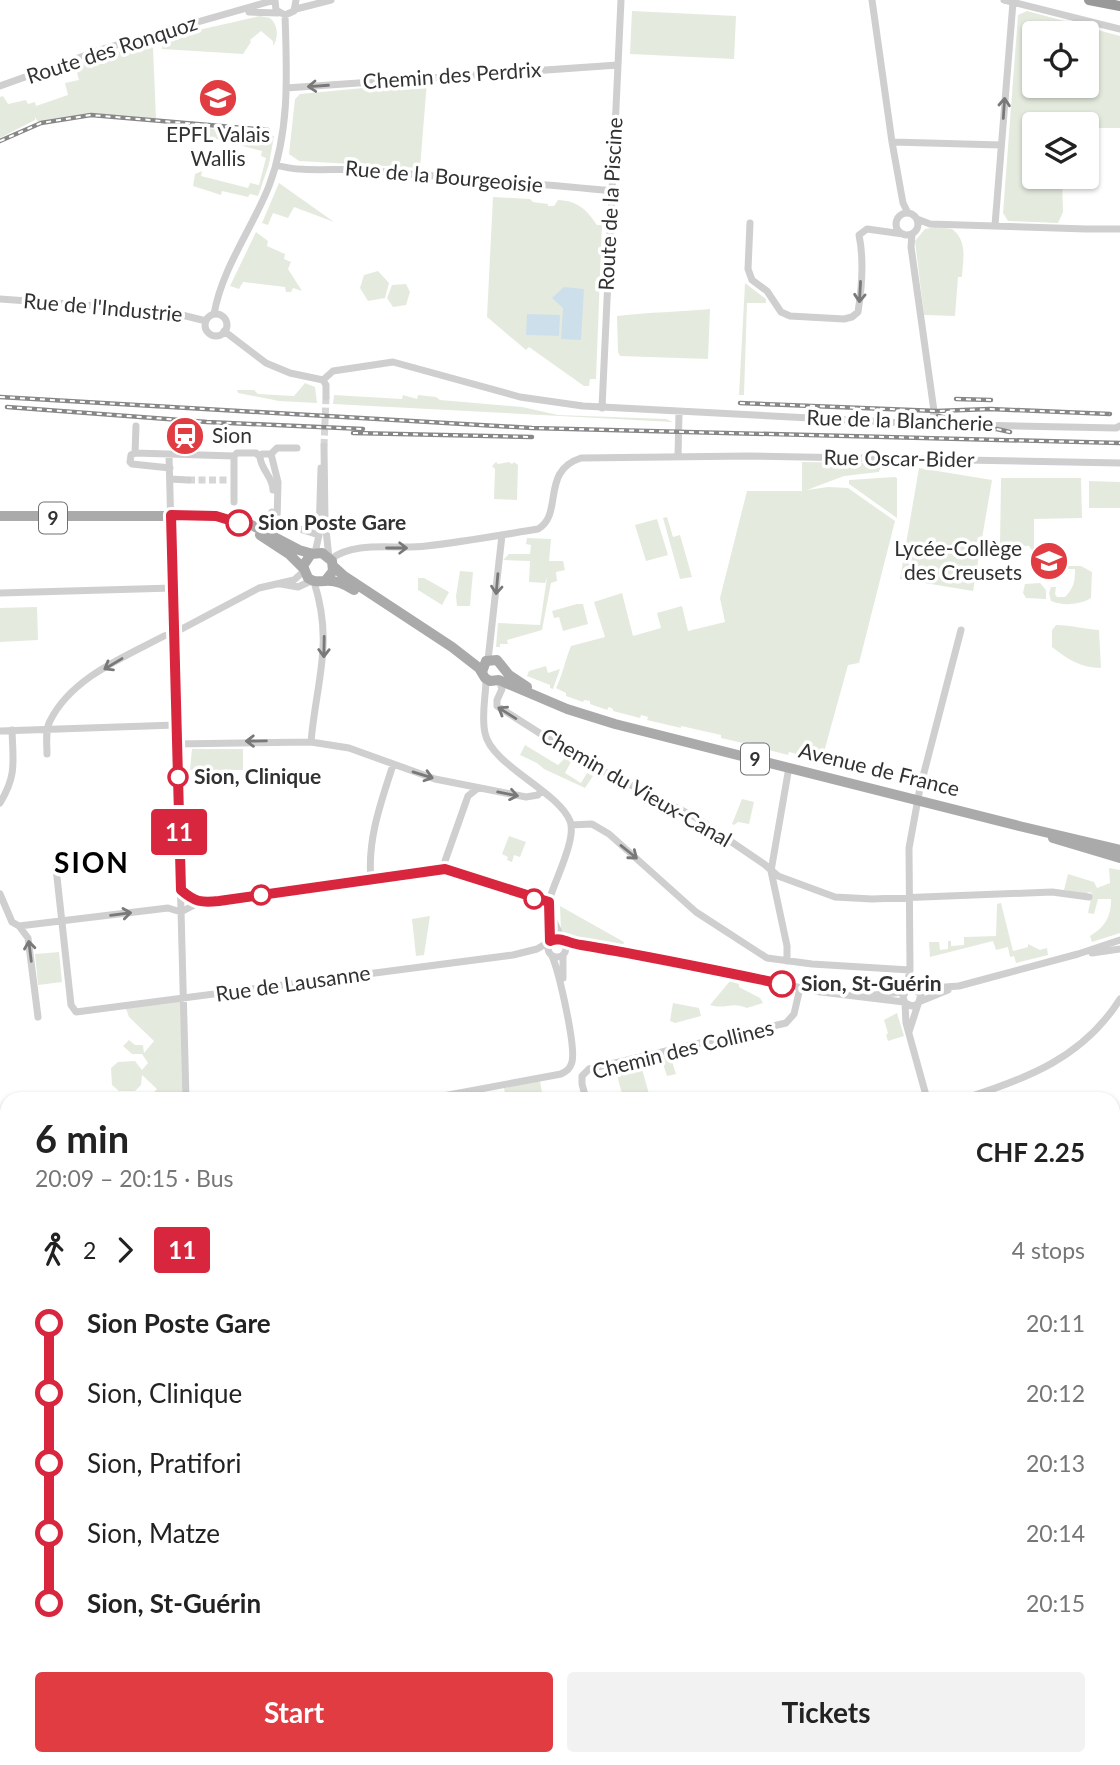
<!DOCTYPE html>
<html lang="en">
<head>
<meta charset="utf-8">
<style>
  body { margin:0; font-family:Lato,sans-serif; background:#f2f2f2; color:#222; height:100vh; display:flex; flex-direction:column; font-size:26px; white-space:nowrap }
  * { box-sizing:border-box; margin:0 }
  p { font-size:23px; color:#767676 }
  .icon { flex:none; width:38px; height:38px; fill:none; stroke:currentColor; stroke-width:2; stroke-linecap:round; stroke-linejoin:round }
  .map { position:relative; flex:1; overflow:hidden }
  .side { position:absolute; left:0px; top:1092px; width:1120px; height:674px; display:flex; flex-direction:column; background:#fff; border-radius:21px 21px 0 0; box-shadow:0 2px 5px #0004 }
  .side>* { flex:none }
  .badge { padding:0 14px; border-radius:5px; font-size:24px; line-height:46px }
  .tools { position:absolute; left:1022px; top:21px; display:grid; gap:14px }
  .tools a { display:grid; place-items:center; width:77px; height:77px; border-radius:7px; background:#fff; box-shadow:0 2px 5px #0004; font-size:35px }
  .map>.badge { position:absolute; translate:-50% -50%; box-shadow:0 0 0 4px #fff }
  .legs { display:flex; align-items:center; gap:10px; height:77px; padding:0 35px; font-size:23px }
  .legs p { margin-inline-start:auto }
  .headline { display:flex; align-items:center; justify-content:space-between; height:119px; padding:0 35px }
  h1 { font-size:38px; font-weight:700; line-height:52px }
  .primary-button { display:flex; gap:14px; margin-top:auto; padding:14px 35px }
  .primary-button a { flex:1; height:80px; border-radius:7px; background:#e13c42; color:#fff; font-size:28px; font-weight:700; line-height:80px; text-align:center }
  .primary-button a+a { background:#f2f2f2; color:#222 }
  ul { padding:0 35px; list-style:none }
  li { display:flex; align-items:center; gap:24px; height:70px; font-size:26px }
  li i { display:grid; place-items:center; width:10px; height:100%; margin:0 9px; background:currentColor }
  li i::after { content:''; width:18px; height:18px; margin:-9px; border:5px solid; border-radius:50%; background:#fff }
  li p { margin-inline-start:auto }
  li:first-child i { background:linear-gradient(#0000 50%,currentColor 0) }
  li:last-child i { background:linear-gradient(currentColor 50%,#0000 0) }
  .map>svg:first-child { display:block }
  .green { fill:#e4ebde; fill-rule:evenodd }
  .water { fill:#cedfec }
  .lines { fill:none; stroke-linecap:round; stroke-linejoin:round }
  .minor-tunnel { stroke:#d6d6d6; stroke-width:7; stroke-dasharray:7 3.5; stroke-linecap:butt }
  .minor { stroke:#cfcfcf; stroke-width:7 }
  .major { stroke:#aaa; stroke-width:10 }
  .highway { stroke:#999; stroke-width:10 }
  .rail-casing { stroke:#878787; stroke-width:4.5 }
  .rail { stroke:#fff; stroke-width:2; stroke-dasharray:5; stroke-linecap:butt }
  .oneway { stroke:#797979 }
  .line-1-casing { stroke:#fff; stroke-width:16 }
  .line-1 { stroke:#d7263d; stroke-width:10 }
  .stop-1-dot { fill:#fff; stroke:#d7263d; stroke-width:3.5 }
  .labels { text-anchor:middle; stroke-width:7; stroke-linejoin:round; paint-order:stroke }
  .shield { fill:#fff; stroke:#707070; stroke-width:2 }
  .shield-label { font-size:19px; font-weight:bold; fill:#323232 }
  .street-label { font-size:21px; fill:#323232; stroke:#fff }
  .poi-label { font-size:21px; fill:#323232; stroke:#fff }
  .stop-label { font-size:21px; font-weight:bold; fill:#323232; stroke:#fff; text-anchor:start }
  .district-label { font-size:28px; font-weight:bold; letter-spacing:2px; fill:#000; stroke:#fff }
</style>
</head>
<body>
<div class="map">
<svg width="1120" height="1765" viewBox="0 0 1120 1765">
  <rect width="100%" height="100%" fill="#fff"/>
  <path class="green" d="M632 11 736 16 734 59 630 54Z
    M1027 11 1120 36V128H1087V124H1034V177H1062L1063 212 1058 223 1008 221 1003 213 1018 15ZM1034 33H1087V86H1034Z
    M260 16 270 18C278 25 279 37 273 46V41L261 31 250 40 251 42 243 54 162 49 163 38Z
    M148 42 153 48 156 119 91 114 38 122 35 117V120L0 138V97L3 96 8 104 26 100 28 104 35 102 36 106 68 95 65 83 79 80 75 66Z
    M427 82 420 168 299 161 289 154 295 99 300 94Z
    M199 127 274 136 269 164 258 196 250 194 248 197 222 191 221 195 193 186 195 174 202 171 201 176 248 188 250 183 259 185 266 158 261 156 262 151 198 134Z
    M279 183 334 222 294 207 288 218 273 213 268 225 262 223Z
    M493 197 530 199 533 202 548 204V206H554L558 200C578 201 586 209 597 225H602L596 379H590L589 386H584L529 347 526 350 487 317Z
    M935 227 952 229C968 241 963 259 962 277H958L955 316 924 315 915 241 925 229Z
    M256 232 268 241 267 246 285 254 284 259 291 262 288 269 302 291 293 288 291 292H286L285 287 243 282 239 289 230 286Z
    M378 271 389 283 385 298 368 301 360 288 364 275Z
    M745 283 766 299V303H747L744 395H739Z
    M406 284 410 292 406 305 393 307 387 298 392 285Z
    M710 309 708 359 620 356 618 352 617 316C649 312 679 312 710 309Z
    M305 383 315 387 317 403 279 401 238 393 237 390H254L258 394 294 396Z
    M334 395 402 399 403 395 417 399 418 395 436 397 440 400 522 407 558 415 666 419 673 422 333 404Z
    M496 462 498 464 509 462 512 464 514 462 518 465 517 500 494 499 495 469 492 466Z
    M802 462 882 463 879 472 844 476 807 490 828 487 848 488 895 521 859 663 848 665 824 752 815 759 789 752 788 755 753 746V743L747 742V744L721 738V735L681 726V728L647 720 648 717 641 715 640 718 613 711V709L609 707 607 710 590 704V701L584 700 583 702 566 696V693L556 688C563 674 566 657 571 646L605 637 594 602 622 593 633 636 661 628 657 613 682 606 688 631 725 622 720 598 747 491H802Z
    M919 468 992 480 973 591 900 579Z
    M895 477 897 478V518L849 484V480Z
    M1001 478H1081L1082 518 1034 519V553L1029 546 1000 545Z
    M1089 481 1120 482V508H1089Z
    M667 517 673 537 680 535 692 577 680 579 663 518Z
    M657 519 668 555 646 561 635 525Z
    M527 538 551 539 549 561H563L565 570 556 572 557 581 551 583 542 630 507 640 508 644H500V647H496L498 623 540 625 547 577 545 583 529 582 530 561 503 560 509 554H530L531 545 526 544Z
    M1058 566H1081L1092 572 1091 598C1080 605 1062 606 1051 601L1049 593 1051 587H1056L1055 594 1057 597H1065C1074 588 1075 581 1075 569H1057Z
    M460 571 473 572 470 606H457L456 596Z
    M418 578H424L449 592 442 605 418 590Z
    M1040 583 1046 590V599L1026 598 1023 593 1025 584Z
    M577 604H583L588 624 563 631 559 617 554 618 552 611Z
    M37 607 38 640 0 642V608Z
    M1056 625C1071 625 1084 629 1099 630L1101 668C1081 668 1067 659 1052 647V630Z
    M546 666 548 673 560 669 553 689 550 688V685L527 676 529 671Z
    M525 745 558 765 569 754 568 758 572 760 565 773 581 783 587 773 593 776 585 788 544 769 537 763 520 755Z
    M192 749H243V770H190Z
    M742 799 754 802 749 824 738 822 734 825 732 824Z
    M509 836 526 842 520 857 514 855 512 862 507 860 508 857 502 854Z
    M1109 868 1120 870V933L1092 942 1090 936C1105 927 1111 917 1111 899H1098L1094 914 1088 913 1092 893 1088 892 1086 895 1064 890 1068 874 1094 882 1097 888 1110 883Z
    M1001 903 1013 951 1028 947V944L1040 950 1047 948 1048 955 1016 963 1014 956 1010 957 1008 947 996 950 993 941 930 957 929 942H939L940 950 948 949V941H951V946L964 945V937L996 936 997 904Z
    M560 906 624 942 623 945 572 940 561 931Z
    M430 916 424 955 416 956 412 919Z
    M59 952 62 982 38 985 35 954Z
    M730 981 739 984V987L760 998 763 1003 747 1008C731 1001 726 1010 710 1005Z
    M184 999 186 1099H148L157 1089 142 1075 141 1085 135 1091H119L112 1085 111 1068 118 1062 135 1061 142 1070 148 1063 142 1054H132L123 1046 129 1040 135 1045H143L144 1053 154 1041 129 1017 125 1006Z
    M673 1003 699 1008 701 1016 675 1023 670 1021Z
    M897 1013 904 1036 888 1041 886 1035 888 1033 884 1020Z
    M669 1052 676 1074 667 1076 663 1064 659 1062 644 1066 642 1060Z
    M642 1069 649 1094H622L617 1075Z
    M540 1081 543 1099H506L504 1088Z
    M0 1507 7 1527V1619L0 1625Z"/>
  <path class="water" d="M564 287 584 289 581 340 561 339 563 308 552 298Z
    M527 314 560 315 559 336 526 335Z"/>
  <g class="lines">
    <path class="minor-tunnel" d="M324 446 326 397
      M188 480H229"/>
    <path class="minor" d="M275 0 276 10 285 15 294 11 296 0
      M872 0 892 142 903 203 908 213
      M1004 0 1120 29
      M296 9 331 0
      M249 12 278 13
      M0 86 106 48 275 0
      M286 88 618 65
      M892 142 1001 145
      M276 165C303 173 334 168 362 170 445 177 529 183 613 191
      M896 224a11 11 0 1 1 22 0a11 11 0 1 1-22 0Z
      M917 219 930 224 1086 229H1120
      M750 223 748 269 752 280 767 291 781 312 790 316 844 319 852 317 858 312C862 287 864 259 859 235L867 229 903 234
      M995 225 1013 2
      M912 234 911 247 934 411 933 420 926 423
      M0 299 166 311 206 321
      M214 314C222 268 252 229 269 186 290 131 287 73 285 15
      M205 325a11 11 0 1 1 22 0a11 11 0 1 1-22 0Z
      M224 331 266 363 290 373 323 380 326 385V397
      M323 380 333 371 393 362 520 397 583 406 925 424 1116 428 1120 426
      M602 408 621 0
      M324 446 325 521 329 558
      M135 453 136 426
      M271 454 277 448H297
      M169 455 186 1099
      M260 457C261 470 273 477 273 490
      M678 457 679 413
      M170 468 132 464 130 462 131 455 135 453 234 456 237 453H256L260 457 262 454H271L278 482 277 522 319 535
      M170 479 188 480
      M234 502V456
      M272 512 273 536
      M315 553 319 535 321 468
      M331 559C356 540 396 550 426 546 463 542 501 535 538 529 564 514 540 471 581 458L748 456 1120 463
      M281 584 298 587 311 581
      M0 593 173 588
      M488 660 502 535
      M486 679C486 696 481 715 485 733 491 765 558 791 570 821 577 838 555 880 550 898 548 905 549 933 550 941
      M499 680 502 689 497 700V706L585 762 695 817 764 864 778 876 835 897 872 899 1052 892 1089 897
      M0 731 176 725
      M311 742C316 682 334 644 314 582
      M176 744 311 742 349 748 435 779 526 797 538 795 541 791
      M47 754C47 744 45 730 50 721 71 678 124 657 164 636L174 633 259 588 294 580 304 571
      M0 803C17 775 13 762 12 730
      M571 825 592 824 609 834 696 912 767 958 812 964 910 970
      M56 868 71 1005 76 1012 513 955 537 949 549 942
      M445 869V861L468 796 478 788
      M371 880C367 840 381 802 393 765
      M181 890 198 903
      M0 894 12 922 19 926 28 938 38 1017
      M181 912 198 903 445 869 549 902
      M552 917 563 941
      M19 926 168 908 181 912
      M548 948a9 9 0 1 1 18 0a9 9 0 1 1-18 0Z
      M564 942 625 951 821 992 904 1002
      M1092 953 1120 949
      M787 961V946L771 871 789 767
      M563 978V955
      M918 989 959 986 1078 954 1120 940
      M906 990 910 970 909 848 920 788 961 630
      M874 995 904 992
      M921 1001 948 990
      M905 1003 906 1023 927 1099
      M909 1032 921 995 914 988 906 990 903 997 905 1003 912 1006 918 1004
      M427 1099 561 1074C567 1071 570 1069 572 1062 576 1046 559 972 552 956
      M586 1099 582 1084V1076L589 1069 786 1023 794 1014 800 988
      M963 1099C1026 1079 1083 1058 1120 999
      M1113 1182 1120 1180
      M0 1216 7 1215
      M1113 1244 1120 1242
      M1113 1308 1120 1307
      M0 1328 7 1327
      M0 1383 7 1400
      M1113 1391 1120 1389
      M1113 1655 1120 1657
      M1113 1667 1120 1669
      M0 1700 7 1698
      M237 1765 252 1759"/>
    <path class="major" d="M0 516H216L242 520 299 550 313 554
      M260 535 289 554 303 568
      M333 566 344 576 452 647 479 668 485 678 490 681 499 680 567 709 615 724 1019 826 1120 850
      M325 581 333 571 332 561 322 553 311 554 303 566 308 578C316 583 317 581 325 581 335 580 346 585 354 590
      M482 672 486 661 497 660 509 675 527 687
      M1053 838 1120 858"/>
    <path class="highway" d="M1089 0 1120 6"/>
    <g class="rail-casing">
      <path id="rail" d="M0 141 41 123 91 115 268 130
        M0 397 532 428 1120 443
        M956 399 991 400
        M740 403 937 411 990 409 1110 414
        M7 407 207 422 363 429
        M938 416 1010 432
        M353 433 532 437"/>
    </g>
    <use href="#rail" class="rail"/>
  </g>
  <defs><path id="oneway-shaft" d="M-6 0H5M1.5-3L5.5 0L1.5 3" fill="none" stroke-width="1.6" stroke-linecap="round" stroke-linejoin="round" transform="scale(1.75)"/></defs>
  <g class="oneway">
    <use href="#oneway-shaft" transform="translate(318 86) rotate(176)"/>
    <use href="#oneway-shaft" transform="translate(1004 108) rotate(-86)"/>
    <use href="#oneway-shaft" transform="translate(860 292) rotate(93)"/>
    <use href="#oneway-shaft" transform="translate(397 548)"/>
    <use href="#oneway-shaft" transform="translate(497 584) rotate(95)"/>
    <use href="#oneway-shaft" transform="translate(324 647) rotate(91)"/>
    <use href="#oneway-shaft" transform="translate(113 664) rotate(149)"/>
    <use href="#oneway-shaft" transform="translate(507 713) rotate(-148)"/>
    <use href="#oneway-shaft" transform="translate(256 741) rotate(179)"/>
    <use href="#oneway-shaft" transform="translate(423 775) rotate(17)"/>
    <use href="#oneway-shaft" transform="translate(508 794) rotate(11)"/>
    <use href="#oneway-shaft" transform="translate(629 852) rotate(39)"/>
    <use href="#oneway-shaft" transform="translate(121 914) rotate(-7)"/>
    <use href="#oneway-shaft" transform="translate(30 951) rotate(-97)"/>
  </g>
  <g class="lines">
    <g class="line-1-casing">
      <path id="line-1" d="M239 523 216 516 171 515 181 890C195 902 201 903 219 901L445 869 549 902 550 941C560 936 570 944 581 945 648 956 715 970 782 984"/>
    </g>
    <use href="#line-1" class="line-1"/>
  </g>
  <defs>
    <g id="university-disc" transform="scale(2.0125)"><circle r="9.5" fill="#e13c42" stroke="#fff"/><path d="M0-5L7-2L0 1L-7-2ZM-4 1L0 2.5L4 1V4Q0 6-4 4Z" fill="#fff"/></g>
    <g id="station-disc" transform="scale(2.0125)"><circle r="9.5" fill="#e13c42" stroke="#fff"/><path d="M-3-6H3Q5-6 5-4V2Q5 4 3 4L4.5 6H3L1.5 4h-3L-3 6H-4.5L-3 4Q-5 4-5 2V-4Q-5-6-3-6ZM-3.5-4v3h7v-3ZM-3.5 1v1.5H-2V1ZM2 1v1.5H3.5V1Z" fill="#fff"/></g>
  </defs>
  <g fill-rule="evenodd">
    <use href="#university-disc" x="218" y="98"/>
    <use href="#station-disc" x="185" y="436"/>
    <use href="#university-disc" x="1049" y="561"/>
  </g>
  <g class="stop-1-dot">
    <circle cx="239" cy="523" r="12"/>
    <circle cx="178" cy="777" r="9"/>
    <circle cx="261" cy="895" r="9"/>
    <circle cx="534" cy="899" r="9"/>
    <circle cx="782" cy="984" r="12"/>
  </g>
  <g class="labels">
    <g class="shield">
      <rect x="39" y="502.5" width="28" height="31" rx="5"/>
      <rect x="741" y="743.5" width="28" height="31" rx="5"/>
    </g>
    <g class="shield-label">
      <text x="53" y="525">9</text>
      <text x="755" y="766">9</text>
    </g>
    <g class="street-label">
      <text transform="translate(112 50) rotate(-18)" y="7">Route des Ronquoz</text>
      <text transform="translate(452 76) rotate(-4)" y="7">Chemin des Perdrix</text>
      <text transform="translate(444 177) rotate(5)" y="7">Rue de la Bourgeoisie</text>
      <text transform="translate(611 204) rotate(-87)" y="7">Route de la Piscine</text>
      <text transform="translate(103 308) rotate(5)" y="7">Rue de l'Industrie</text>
      <text transform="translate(900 421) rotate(2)" y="7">Rue de la Blancherie</text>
      <text transform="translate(899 459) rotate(1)" y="7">Rue Oscar-Bider</text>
      <text transform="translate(879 770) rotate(14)" y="7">Avenue de France</text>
      <text transform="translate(636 788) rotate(30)" y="7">Chemin du Vieux-Canal</text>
      <text transform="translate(293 984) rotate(-8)" y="7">Rue de Lausanne</text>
      <text transform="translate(683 1050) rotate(-14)" y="7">Chemin des Collines</text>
    </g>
    <g class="poi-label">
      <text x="218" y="142">EPFL Valais<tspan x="218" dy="24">Wallis</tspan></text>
      <text x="212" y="443" text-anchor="start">Sion</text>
      <text x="1022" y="556" text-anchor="end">Lycée-Collège<tspan x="1022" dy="24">des Creusets</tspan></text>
    </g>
    <g class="stop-label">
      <text x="258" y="530">Sion Poste Gare</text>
      <text x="194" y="784">Sion, Clinique</text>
      <text x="801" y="991">Sion, St-Guérin</text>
    </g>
    <g class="district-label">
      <text x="92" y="873">SION</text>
    </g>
  </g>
</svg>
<div class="tools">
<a><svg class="icon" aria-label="locate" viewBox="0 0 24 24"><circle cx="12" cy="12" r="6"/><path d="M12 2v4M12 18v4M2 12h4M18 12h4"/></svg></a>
<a><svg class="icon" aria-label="layers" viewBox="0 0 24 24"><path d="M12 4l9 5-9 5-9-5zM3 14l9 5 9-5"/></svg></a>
</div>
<b class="badge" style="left:179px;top:832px;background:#d7263d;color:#fff">11</b>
<section class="side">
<div class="headline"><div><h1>6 min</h1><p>20:09 – 20:15 · Bus</p></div><b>CHF 2.25</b></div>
<div class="legs"><svg class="icon" aria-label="walk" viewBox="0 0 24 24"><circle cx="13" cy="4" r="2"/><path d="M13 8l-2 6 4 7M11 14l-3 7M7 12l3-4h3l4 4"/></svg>2<svg class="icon" aria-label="forward" viewBox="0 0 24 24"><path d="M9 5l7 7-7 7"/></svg><b class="badge" style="background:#d7263d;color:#fff">11</b><p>4 stops</p></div>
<ul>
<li><i style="color:#d7263d"></i><b>Sion Poste Gare</b><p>20:11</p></li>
<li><i style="color:#d7263d"></i><span>Sion, Clinique</span><p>20:12</p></li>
<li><i style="color:#d7263d"></i><span>Sion, Pratifori</span><p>20:13</p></li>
<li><i style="color:#d7263d"></i><span>Sion, Matze</span><p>20:14</p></li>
<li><i style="color:#d7263d"></i><b>Sion, St-Guérin</b><p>20:15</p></li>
</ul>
<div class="primary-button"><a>Start</a><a>Tickets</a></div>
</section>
</div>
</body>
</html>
